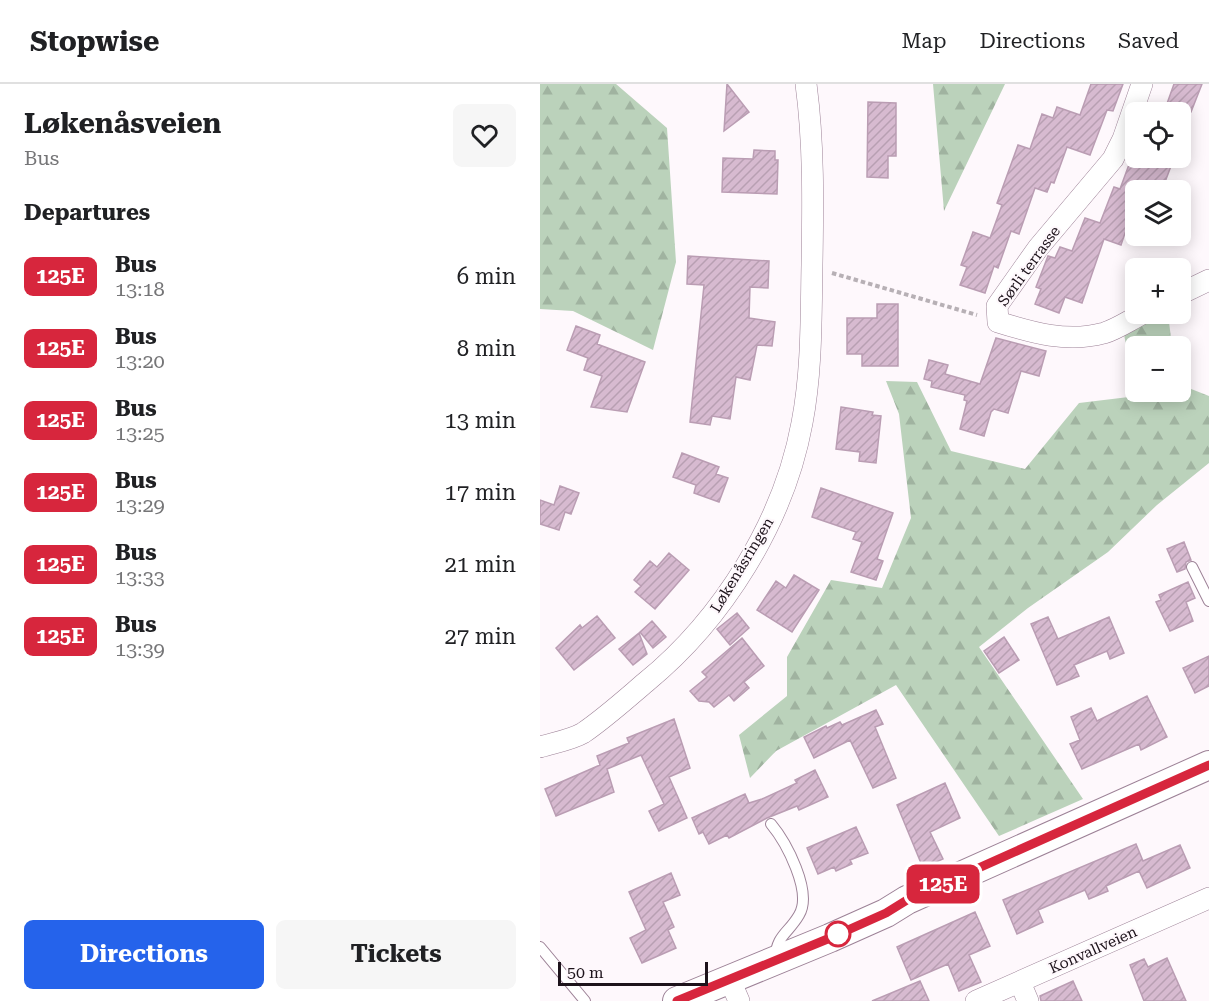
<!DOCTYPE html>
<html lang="en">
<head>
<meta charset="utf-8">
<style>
  body { margin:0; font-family:"Roboto Serif",serif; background:#f6f6f6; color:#202124; height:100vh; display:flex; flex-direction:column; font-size:22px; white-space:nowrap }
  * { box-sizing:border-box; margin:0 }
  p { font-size:20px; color:#757577 }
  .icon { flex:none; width:33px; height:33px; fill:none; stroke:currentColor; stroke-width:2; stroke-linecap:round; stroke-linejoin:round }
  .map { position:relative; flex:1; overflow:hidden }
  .sheet { display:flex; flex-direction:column; background:#fff; width:540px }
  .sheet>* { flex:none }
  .badge { padding:0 12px; border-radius:9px; font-size:21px; line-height:39px }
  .buttons { position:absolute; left:585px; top:18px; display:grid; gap:12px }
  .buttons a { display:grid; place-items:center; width:66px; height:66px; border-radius:9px; background:#fff; box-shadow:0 3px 15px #0003; font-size:30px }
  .scale { position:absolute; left:18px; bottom:15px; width:150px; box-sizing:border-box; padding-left:6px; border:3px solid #1d131b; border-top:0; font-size:16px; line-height:21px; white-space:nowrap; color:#1d131b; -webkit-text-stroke:4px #fef8fc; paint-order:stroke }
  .map>.badge { position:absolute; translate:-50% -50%; box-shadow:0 0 0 3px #fff }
  h2 { padding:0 24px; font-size:22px; line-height:54px }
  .round { display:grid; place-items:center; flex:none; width:63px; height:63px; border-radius:9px; background:#f6f6f6 }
  .overview { display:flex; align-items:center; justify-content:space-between; height:102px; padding:0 24px }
  h1 { font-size:28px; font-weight:700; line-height:45px }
  .primary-button { display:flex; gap:12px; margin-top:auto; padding:12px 24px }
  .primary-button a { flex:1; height:69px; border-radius:9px; background:#2563eb; color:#fff; font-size:24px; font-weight:700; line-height:69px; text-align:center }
  .primary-button a+a { background:#f6f6f6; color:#202124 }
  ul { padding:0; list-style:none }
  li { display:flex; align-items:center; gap:18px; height:72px; padding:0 24px }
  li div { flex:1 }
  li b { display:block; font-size:22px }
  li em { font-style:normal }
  li .badge { min-width:66px; font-weight:700; text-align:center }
  header { display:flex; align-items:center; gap:36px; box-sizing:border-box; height:84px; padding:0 30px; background:#fff; border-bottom:2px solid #e0e0e0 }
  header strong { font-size:28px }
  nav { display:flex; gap:33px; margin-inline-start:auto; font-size:21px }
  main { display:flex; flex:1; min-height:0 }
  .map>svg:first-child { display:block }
  .forest { fill:url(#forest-firs) }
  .building { fill:url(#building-hatch); stroke:#ba9db3; stroke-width:1.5 }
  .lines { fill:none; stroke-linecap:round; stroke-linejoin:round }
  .lane-casing { stroke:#9d8297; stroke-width:12 }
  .street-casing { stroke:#9d8297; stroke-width:22 }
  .secondary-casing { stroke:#9d8297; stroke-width:30 }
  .path { stroke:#b7b0b5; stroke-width:4; stroke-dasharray:4.5 3; stroke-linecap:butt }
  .lane { stroke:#fff; stroke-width:10 }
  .street { stroke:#fff; stroke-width:21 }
  .secondary { stroke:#fff; stroke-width:28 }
  .line-casing { stroke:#fff; stroke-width:14 }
  .line { stroke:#d7263d; stroke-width:9 }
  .stop-dot { fill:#fff; stroke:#d7263d; stroke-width:3 }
  .labels { text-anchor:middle; stroke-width:4.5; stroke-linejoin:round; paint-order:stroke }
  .street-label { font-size:15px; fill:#1d131b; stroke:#fef8fc }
</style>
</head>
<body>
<header>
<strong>Stopwise</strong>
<nav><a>Map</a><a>Directions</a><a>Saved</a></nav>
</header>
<main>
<section class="sheet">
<div class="overview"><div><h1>Løkenåsveien</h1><p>Bus</p></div><a class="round"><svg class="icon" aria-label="heart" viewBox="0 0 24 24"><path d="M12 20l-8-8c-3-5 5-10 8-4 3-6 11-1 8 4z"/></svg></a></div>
<h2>Departures</h2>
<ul>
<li><span class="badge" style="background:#d7263d;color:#fff">125E</span><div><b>Bus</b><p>13:18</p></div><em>6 min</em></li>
<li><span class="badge" style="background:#d7263d;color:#fff">125E</span><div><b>Bus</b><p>13:20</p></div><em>8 min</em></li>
<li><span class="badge" style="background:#d7263d;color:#fff">125E</span><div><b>Bus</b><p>13:25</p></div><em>13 min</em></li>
<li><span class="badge" style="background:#d7263d;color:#fff">125E</span><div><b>Bus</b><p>13:29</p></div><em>17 min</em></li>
<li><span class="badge" style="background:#d7263d;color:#fff">125E</span><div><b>Bus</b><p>13:33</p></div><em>21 min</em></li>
<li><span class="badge" style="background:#d7263d;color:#fff">125E</span><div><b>Bus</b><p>13:39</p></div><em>27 min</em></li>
</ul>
<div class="primary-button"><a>Directions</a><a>Tickets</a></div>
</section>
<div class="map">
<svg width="669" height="917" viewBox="0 0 669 917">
  <defs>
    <pattern id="forest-firs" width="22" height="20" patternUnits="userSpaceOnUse" patternTransform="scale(1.5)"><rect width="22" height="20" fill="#bbd2bb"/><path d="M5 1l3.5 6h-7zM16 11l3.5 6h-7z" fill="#a0b3a0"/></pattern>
    <pattern id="building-hatch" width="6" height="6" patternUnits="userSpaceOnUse" patternTransform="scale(1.5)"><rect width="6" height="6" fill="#d7bad0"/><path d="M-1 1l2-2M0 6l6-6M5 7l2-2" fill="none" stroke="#b89fb2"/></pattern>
  </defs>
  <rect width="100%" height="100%" fill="#fef8fc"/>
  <path class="forest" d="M0 0H76L127 44 136 178 113 266 33 227 0 225Z
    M393 0H465L404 127Z
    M628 230 632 262H596L595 303 583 246Z
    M346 297 377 298 411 367 485 385 539 319 597 312V308H640L641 301 669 312V379L617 421 568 468 488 524 439 563 543 715 459 752 356 601 236 667 210 694 199 651 247 612V573L291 496 342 504 371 434 359 330Z"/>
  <path class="building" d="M187 0 209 28 184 47Z
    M551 0H583L573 27 567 26 550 71 527 63 514 99 511 98 507 108 495 104 479 150 471 147 458 184 454 182 445 209 420 201 427 183 421 181 433 148 450 154 462 121 457 119 478 61 490 65 502 30 513 34 517 23 540 31Z
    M634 0H662L651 28H624Z
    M328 18 356 19V72H348V94L327 93Z
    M214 66 235 67V76H238L237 110 182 108 183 74 213 75Z
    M594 67 596 74H634L622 106H596V135L590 150 585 149 581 161 564 155 542 219 525 213 519 229 495 220 501 205 496 203 508 172 515 174 520 163 532 167 545 134 560 139 574 103 580 105Z
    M148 172 229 177 228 204 210 203 209 234 235 238 232 262 217 261 210 296 196 293 190 335 172 332 170 341 150 338 164 201 147 200Z
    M337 220H358V282H322V270H307V234H337Z
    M36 242 60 251 57 260 105 278 87 328 51 323 62 292 44 286 48 274 27 266Z
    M456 254 506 267 499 292 481 287 468 329 454 325 451 328 444 352 420 345 427 317 424 316 425 311 391 303 392 297 384 295 389 276 408 281 405 290 440 300Z
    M301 323 333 328 332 331 341 332 336 379 319 377 320 368 296 365Z
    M142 369 179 383 176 390 188 394 179 418 154 409 156 401 133 393Z
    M20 402 39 409 31 430 25 428 19 446 0 440V416L14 421Z
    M281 404 353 429 337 475 343 477 336 496 311 488 322 458 313 455 316 448 272 433Z
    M644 458 651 476 646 478 645 485 637 488 627 465Z
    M129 469 149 486 115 525 95 508 101 502 94 496 110 477 117 483Z
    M254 491 279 506 252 548 217 526 236 497 246 504Z
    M648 498 655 514 646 518 653 537 630 547 616 518 621 516 619 511Z
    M197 529 209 544 190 561 177 545Z
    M57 532 75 554 34 586 16 564 40 541 42 544Z
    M508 533 518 555 569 533 584 569 570 575 567 567 534 581 539 592 517 601 491 540Z
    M112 537 126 553 113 564 100 548Z
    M99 549 107 570 93 581 79 565Z
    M464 553 479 576 459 589 444 567Z
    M202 554 224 582 204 598 209 604 194 617 189 611 174 623 169 618 159 617 150 607 167 593 162 588Z
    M669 572V602L655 609 643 584Z
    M607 612 627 653 601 666 599 660 542 685 530 660 540 656 531 633 551 624 557 637Z
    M336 626 343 640 335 643 356 694 333 704 310 656 274 674 264 653 286 642 287 644 300 638 302 641Z
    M134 635 150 684 129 693 147 734 119 747 109 727 124 720 101 671 67 685 74 708 16 732 5 705 60 681 57 672 89 659 87 654Z
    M275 686 288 713 259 726 257 722 227 734 189 754 187 751 169 760 163 748 159 750 152 734 205 710 209 719 222 715 257 699 255 696Z
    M405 699 420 734 390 748 403 775 383 784 357 721Z
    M316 743 328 769 310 776 312 780 296 787 294 783 278 790 267 764Z
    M596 760 603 777 640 761 650 784 607 804 599 787 566 802 568 807 549 815 545 806 498 826 503 838 477 850 463 816Z
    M131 789 140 811 123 818 134 843 128 846 136 864 102 879 90 854 106 846 89 808Z
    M435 828 450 862 429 871 441 898 419 907 408 880 371 896 357 863Z
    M627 874 646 917H604L590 881 604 875 608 883Z
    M380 897 389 917H332Z
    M533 897 542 917H501L500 912Z"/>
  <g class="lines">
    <g class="lane-casing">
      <path id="lane" d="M652 483 669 517
        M231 740C246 758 273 808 259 831 248 850 237 850 235 875
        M0 863 45 917"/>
    </g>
    <g class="street-casing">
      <path id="street" d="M640 210 669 196
        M602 230C590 236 577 245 564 249 528 259 493 249 458 238L457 222 498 164 573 75 583 55 602 0
        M0 663C13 659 31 656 43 649 65 634 86 615 106 598 183 535 244 437 262 339 272 287 271 233 272 181 273 120 274 60 266 0
        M189 894 199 917
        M480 898 488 917
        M436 917 669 814"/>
    </g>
    <g class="secondary-casing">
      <path id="secondary" d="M137 917 290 854 346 829 367 816 669 681"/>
    </g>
    <path class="path" d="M292 189 437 231"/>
    <use href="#lane" class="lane"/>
    <use href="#street" class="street"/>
    <use href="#secondary" class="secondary"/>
  </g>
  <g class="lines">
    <g class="line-casing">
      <path id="line" d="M137 917 290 854 346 829 367 816 669 681"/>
    </g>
    <use href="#line" class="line"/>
  </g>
  <circle class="stop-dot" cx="298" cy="850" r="12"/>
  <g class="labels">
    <g class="street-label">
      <text transform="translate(489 182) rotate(-54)" y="5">Sørli terrasse</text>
      <text transform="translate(202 481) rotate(-59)" y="5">Løkenåsringen</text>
      <text transform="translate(553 866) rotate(-24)" y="5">Konvallveien</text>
    </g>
  </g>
</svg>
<div class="buttons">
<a><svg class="icon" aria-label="locate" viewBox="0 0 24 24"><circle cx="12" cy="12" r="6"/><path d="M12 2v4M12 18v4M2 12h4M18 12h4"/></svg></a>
<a><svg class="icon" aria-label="layers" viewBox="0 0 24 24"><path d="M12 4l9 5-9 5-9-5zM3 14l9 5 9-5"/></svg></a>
<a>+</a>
<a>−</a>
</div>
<div class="scale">50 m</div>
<b class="badge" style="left:403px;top:800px;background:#d7263d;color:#fff">125E</b>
</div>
</main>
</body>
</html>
